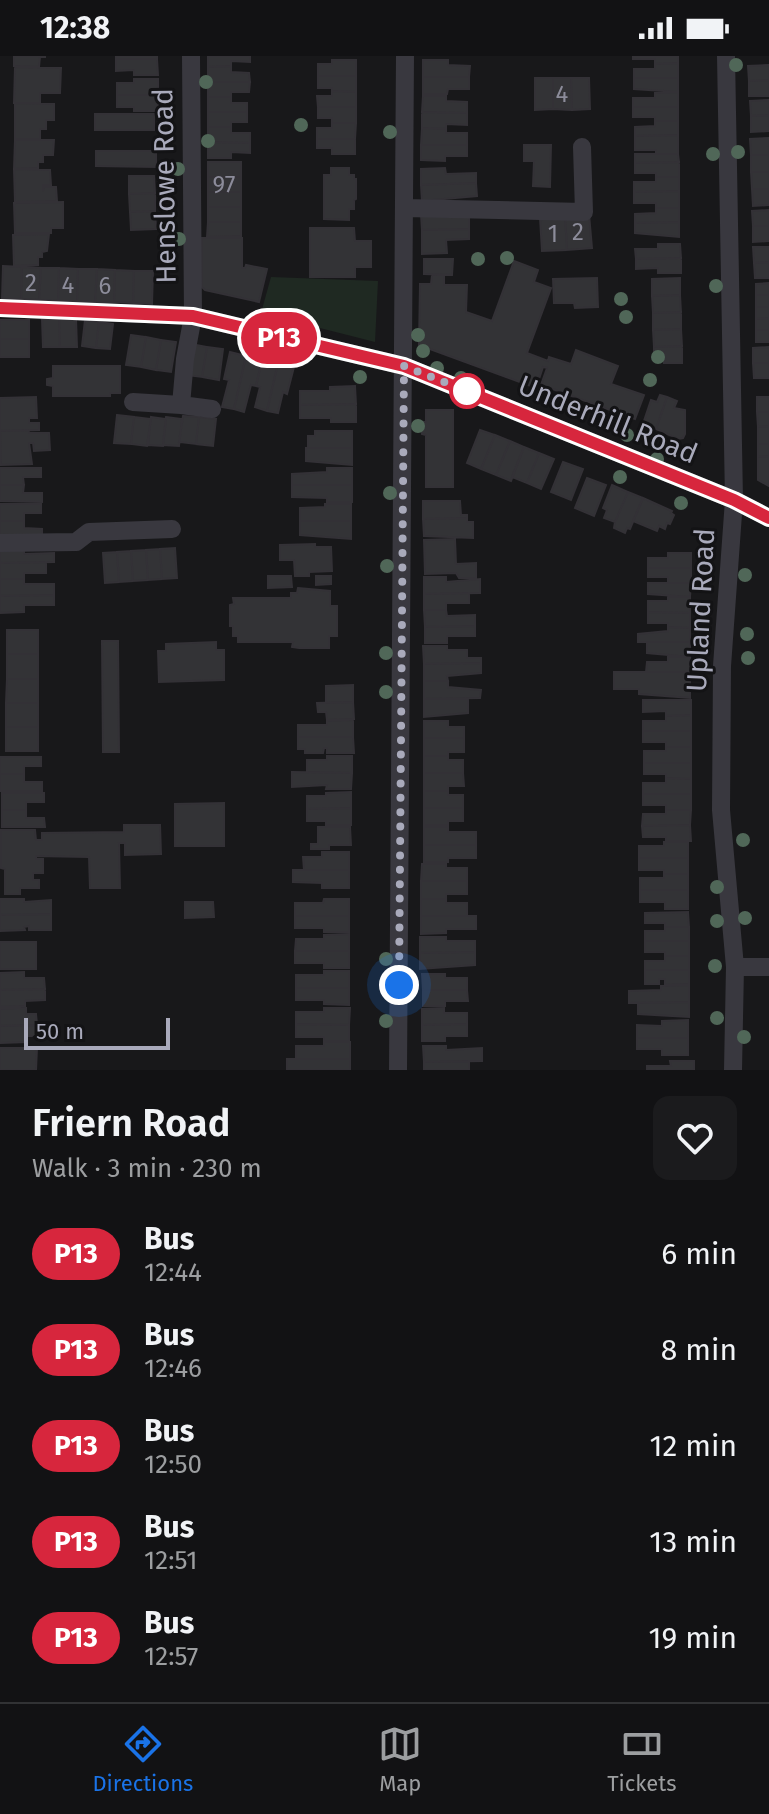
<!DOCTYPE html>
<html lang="en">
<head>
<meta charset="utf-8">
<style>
  body { margin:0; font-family:"Fira Sans",sans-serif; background:#1b1b1d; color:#f1f3f6; height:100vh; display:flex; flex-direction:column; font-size:30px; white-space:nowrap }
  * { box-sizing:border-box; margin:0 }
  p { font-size:26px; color:#9c9ea0 }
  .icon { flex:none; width:44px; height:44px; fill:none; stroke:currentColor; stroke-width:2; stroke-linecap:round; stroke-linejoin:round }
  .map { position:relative; height:1014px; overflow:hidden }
  .side { display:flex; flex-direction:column; background:#121214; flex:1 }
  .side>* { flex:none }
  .badge { padding:0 16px; border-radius:26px; font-size:28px; line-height:52px }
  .scale { position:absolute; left:24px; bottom:20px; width:146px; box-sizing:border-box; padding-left:8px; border:4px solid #a9aabb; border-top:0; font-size:22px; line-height:28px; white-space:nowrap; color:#a9aabb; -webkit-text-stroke:6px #131315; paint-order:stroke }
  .you { position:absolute; width:40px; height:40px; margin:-20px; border:6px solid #fff; border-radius:50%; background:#1a73e8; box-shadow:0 0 0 12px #1a73e833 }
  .map>.badge { position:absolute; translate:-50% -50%; box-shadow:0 0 0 4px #fff }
  .round { display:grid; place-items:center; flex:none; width:84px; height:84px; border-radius:16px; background:#1b1b1d }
  .summary { display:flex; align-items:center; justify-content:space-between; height:136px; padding:0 32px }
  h1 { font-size:38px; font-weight:600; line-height:60px }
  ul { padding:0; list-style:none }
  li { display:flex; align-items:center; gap:24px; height:96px; padding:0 32px }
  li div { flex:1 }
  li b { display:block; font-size:30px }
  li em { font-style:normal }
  li .badge { min-width:88px; font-weight:700; text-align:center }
  .status { display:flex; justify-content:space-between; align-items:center; height:56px; padding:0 40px; background:#121214; direction:ltr }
  .status svg { height:22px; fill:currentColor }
  .menu { display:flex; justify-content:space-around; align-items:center; height:112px; border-top:2px solid #313234; background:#121214; font-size:22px; color:#9c9ea0 }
  .menu a { display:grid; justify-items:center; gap:4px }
  .menu .active { color:#1a73e8 }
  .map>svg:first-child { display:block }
  .green { fill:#1f2922 }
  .building { fill:#333336; stroke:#333136; stroke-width:2 }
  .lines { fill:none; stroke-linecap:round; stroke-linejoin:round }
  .street { stroke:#39383f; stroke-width:18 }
  .tree { fill:#506758 }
  .line-casing { stroke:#fff; stroke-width:18 }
  .line { stroke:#d7263d; stroke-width:12 }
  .walk { stroke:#a9aabb; stroke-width:8; stroke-dasharray:0 14.4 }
  .stop-dot { fill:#fff; stroke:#d7263d; stroke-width:4 }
  .labels { text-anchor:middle; stroke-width:6; stroke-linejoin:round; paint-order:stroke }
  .number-label { font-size:24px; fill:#8c8c9a }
  .street-label { font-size:28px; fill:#a9aabb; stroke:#131315 }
</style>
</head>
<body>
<div class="status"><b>12:38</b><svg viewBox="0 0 49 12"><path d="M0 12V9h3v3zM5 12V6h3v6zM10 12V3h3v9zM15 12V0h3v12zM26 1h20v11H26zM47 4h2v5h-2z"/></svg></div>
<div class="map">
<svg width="769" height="1014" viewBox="0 0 769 1014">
  <rect width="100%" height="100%" fill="#18181a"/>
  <path class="green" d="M271 221 378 225 375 286 261 257Z"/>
  <path class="building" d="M14 0H45V1H40L39 11 14 10Z
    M116 0H157V3H116Z
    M208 0H250V6L231 5V10L208 11Z
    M633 0H678V7L655 8V3H633Z
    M116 3H157L158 19H134V14L116 15Z
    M332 4H356V20H318V8H332Z
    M423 4H448V9L470 10 469 21H423Z
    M678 7V22H634V13H655V8Z
    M769 9V24L749 25 748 10Z
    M231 10V16L249 17 250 26H208V11Z
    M15 11 61 12 60 37H40V47H14Z
    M318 20H356V36L332 35V32H318Z
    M423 21H469V33H448L447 38H423Z
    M535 22H553V53L535 54Z
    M553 22H571L572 54 553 53Z
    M571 22H589L590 53 572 54Z
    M634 22H678V36L634 33Z
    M134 23H158V39H117V27H134Z
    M769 24V40H749V25Z
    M208 26H250L249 36H231V41H208Z
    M332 35 356 36V51H318L317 40H332Z
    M678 36V51H633V42H655V37Z
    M117 39H158V55H134V51H117Z
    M423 40H446V45L467 46V57L422 56Z
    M208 41H231V47H247V56H208Z
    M769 44V59L751 60 750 45Z
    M15 47 54 48V64H46V73H40V83H15Z
    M318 51H356V67H332V62H318Z
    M633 51H678V65H655V61H633Z
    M208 56H247V66H231V71H208Z
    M422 56 467 57V69L446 68V73L422 72Z
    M95 58H154V74H95Z
    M769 59V75L751 76V60Z
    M655 65H678V79L635 80V71L655 70Z
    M332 67H356L355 83H317V72H332Z
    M208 71H231V77H250V87L208 86Z
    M422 72 446 73V77H467V89H421Z
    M678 79V98H656V94H635V80Z
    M769 82V99H751L750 83Z
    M317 83H355V98H332V92H317Z
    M15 84H54L53 99H43V106H38V112L14 113Z
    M208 86 250 87V97L231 96V102H208Z
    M421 89H467V100H445V105L421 104Z
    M524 89H551L550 131 533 130 534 105H524Z
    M96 95H156V111L96 110Z
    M635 98H678L679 106 635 107Z
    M751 99H769V116H751Z
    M208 106H241V121H208Z
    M679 106V121H656V117H635V107Z
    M331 112H349V119H354V123H356V143L354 144V153H349V164L324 163V119H331Z
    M445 112 446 118 476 117V127L421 129V113Z
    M14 113 50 114 51 129H43V135L44 131H56L57 145 15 146Z
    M751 116H769V133H752Z
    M129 120H154L155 137 129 138Z
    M208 121H241V136H208Z
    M656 121H679V135L634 136V126H656Z
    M476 127 477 140 422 145 421 129Z
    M752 133H769V149L753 150Z
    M679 135V152H656V147H634V136Z
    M208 136H241V151H208Z
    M155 137V155L130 156 129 138Z
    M63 146V172H51V177H15L14 147Z
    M208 151H241V166H208Z
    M656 152H679V166L635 167V158L656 157Z
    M769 154V170H753L752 155Z
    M155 155 156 173 131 174 130 156Z
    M421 158 469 161V173L422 174Z
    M589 158 592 192 567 194 565 160Z
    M565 160 567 194 542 195 540 162Z
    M208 166H241V180L207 181Z
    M679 166V181L635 177V167Z
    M753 170H769V185L753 186Z
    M310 172H354L355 185H371V211H355V221H310Z
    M469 173V183L446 184 447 197 422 198V174Z
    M49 178 47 195 42 196V201H38V209L14 210 13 179Z
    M202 182H242V212H245L246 209 267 213 259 246 205 234 202 231Z
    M658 188H680L681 202 636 203 635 193H658Z
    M753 191H769V206L754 207Z
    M681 202V217H658V212L636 213V203Z
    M424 203H453L452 219 424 218Z
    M514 205 538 214 534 226 551 232 527 297 548 305 549 301 571 308 576 294 618 310 611 328 644 339 635 363 541 329 547 312 543 311 536 332 419 289 420 228H431L432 219H444V229H467L466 256 492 265Z
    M769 206V222H755L754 207Z
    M3 210 22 211 21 243H2Z
    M22 211 41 212 39 244 21 243Z
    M41 212H59L58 245 39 244Z
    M59 212 78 213 77 245H58Z
    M78 213H97L95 246 77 245Z
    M97 213 115 214 114 246H95Z
    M115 214 134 215 133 247 114 246Z
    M134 215H153L152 248 133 247Z
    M597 222 598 251 575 252 574 247H554L553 223Z
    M680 222V239L652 240V223Z
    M769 227V239H756V228Z
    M680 239 681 256 653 257 652 240Z
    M756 239H769V251H756Z
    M756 251H769V262L756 263Z
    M681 256V273L653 274V257Z
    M769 262V274H756V263Z
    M42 263H59L60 291H43Z
    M59 263H76L77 291H60Z
    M0 264H29V283H0Z
    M85 264 99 266 96 292 82 290Z
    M99 266 113 268 110 293 96 292Z
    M681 273 682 290 654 291 653 274Z
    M756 274H769V286H756Z
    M131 279 146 281 141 311 126 309Z
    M146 281 161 284 156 314 141 311Z
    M0 283H29V301H0Z
    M161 284 176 286 171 316 156 314Z
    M191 288 207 291 202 321 186 319Z
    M682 290V307H664V296H654V291Z
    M207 291 223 293 219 324 202 321Z
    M769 291V307H753V292Z
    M230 296 246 300 234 353 222 351 229 324 224 323Z
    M246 300 262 304 256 330 251 329 244 356 234 353Z
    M262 304 278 307 267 355 255 351 260 331 256 330Z
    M278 307 294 311 287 338 283 336 278 357 267 355Z
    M753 307H769V322H754Z
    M53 310H120V337H110V340H53V330L47 329V323L53 322Z
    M355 330 356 348 300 349V335H330V331Z
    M660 339 667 341 656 373 643 368 651 344 657 346Z
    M36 341 37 362H29V367H39V374L0 375V342Z
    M667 341 677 345 674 352 685 354V378L683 382 678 383 656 373Z
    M757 341H769V356H757Z
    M356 348V366H331V362H300V349Z
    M426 354H453V431H426V379L422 378V366H426Z
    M757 356H769V370L758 371Z
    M117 359 134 361 131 388 114 387Z
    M183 360 199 361 196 388 179 386Z
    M134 361 151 363 147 390 131 388Z
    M151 361 166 363 163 390 148 389Z
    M166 361 182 363 179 390 163 389Z
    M199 361 216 363 213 390 196 388Z
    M769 370V388H758V371Z
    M29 374V377H49L50 394 34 395 33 387H29L32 408 1 409 0 375Z
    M480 374 495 379 481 413 467 407Z
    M315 375H352V392H308V380H315Z
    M495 379 510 385 496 419 481 413Z
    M510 385 524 391 511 425 496 419Z
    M758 388H769V400L758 401Z
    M524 391 539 397 527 427 512 421Z
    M306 392H352V409L306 405Z
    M539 397 554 403 541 433 527 427Z
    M769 400V430L758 424V401Z
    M563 406 583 413 571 444 551 436Z
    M0 412H41V421H23L24 429H0Z
    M327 412H352V429H292V418L327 416Z
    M587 422 606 429 594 460 575 452Z
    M0 429H24L23 437H42V446L0 445Z
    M292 429H352V446H327V442L292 441Z
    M612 429 628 436 615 466 604 462 607 454 603 452Z
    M628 436 643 442 630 473 627 472 625 477 614 472 615 466Z
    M643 442 672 455 671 457 674 459 670 468 667 467 665 473 659 470 657 475 633 465Z
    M423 445H460L461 459H467V462L423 463Z
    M0 448H41V457H24V465H0Z
    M325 448H351V465H300V452L325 451Z
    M467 462V466H473V482L424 480 423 463Z
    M0 465H24V472L42 473V482H0Z
    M300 465H351V483L300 479Z
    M455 483 456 508 476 507V522H459L456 517 425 518 424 484Z
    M315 488V491H331L332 515 309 516V520H295L294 504H280V489Z
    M0 490H24V498L54 497V506L0 507Z
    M175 492 177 522 162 523 160 493Z
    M160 493 162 523 148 524 146 494Z
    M146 494 148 524 133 525 131 495Z
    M131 495 133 525 119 526 117 496Z
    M117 496 119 526 105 527 103 497Z
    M668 497H691V512H648V502H668Z
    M46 506V517H24V523H0V507Z
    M648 512H691V527H668V521H648Z
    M268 520H291L292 531 268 532Z
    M316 520H331V528L316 529Z
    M424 521H446V526L480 523V537L424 538Z
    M0 523H24V528H54V539L0 540Z
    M648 527H691L690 541 648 538Z
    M298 532 330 535V550H337V580H329V592H299L292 591 293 586H238V580H233V570H230V549L234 548 233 542H291V537H297Z
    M469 537V547H446V554H424V538Z
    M54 539V549H24V556L0 557V540Z
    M668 541H690V557L648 556V545H668Z
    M424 554H446L447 560 475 559V570L425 571Z
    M648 556 690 557V572L668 571V567H648Z
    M475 570V580H447V587H425V571Z
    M668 571 690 572V586H638V578L668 575Z
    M7 574H38V598H7Z
    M102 585H118L119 696H103Z
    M216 586V594H224V624L159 626 158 595H166V588Z
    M647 586H690V601L647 597Z
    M423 590H447V594H467V602H481V607L424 608Z
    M7 598H38V623H7Z
    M668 601H690V616H646L647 606H668Z
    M481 607V617L447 620 448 625H424V608Z
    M614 616H690V642L639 638V633H614Z
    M7 623H38V647H6Z
    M424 625H448V631L481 634 480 642 424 643Z
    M353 629V646L326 647V630Z
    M424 643H468V657L424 661Z
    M643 644H691V659L666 660V655L643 656Z
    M353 646 354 663 327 664 326 656H318L317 647Z
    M6 647H38V671H6Z
    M691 659V675H643V665H666V660Z
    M353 664V681H298V669H327V665Z
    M424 665H448V671H464V682H424Z
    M6 671H38V695H6Z
    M643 675H691V691H666V686H643Z
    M298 681H353L354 697H327V692H324L323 697H305V693H298Z
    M424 682H464V696H448V700H424Z
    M666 691H691V707H644V695H666Z
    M327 700H352V717L307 716V704H327Z
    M424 700H448V704H463V717H424Z
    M0 701H41V710H24V718H0Z
    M644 707H691V723L666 722V718H644Z
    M292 716 352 717 351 733H326L327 729 292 731Z
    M424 717H463L464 730H448V735H424Z
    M0 718H24V726H42V735H0Z
    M666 722 691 723V738H643V727H666Z
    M424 735H448V739H463V752H424Z
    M351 736V752L307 753V740H326V737Z
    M2 737H44V746H26V754H2Z
    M643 738H691V754H666V749H643Z
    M224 747V790H175V748Z
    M351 752V769H326V765H307V753Z
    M424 752H463V765H448V769H424Z
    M2 754H26V762H44L45 771H2Z
    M666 754H691L690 769 642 770 643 758H666Z
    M124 769H160L161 798 125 799V787H119L120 832H90L89 801 36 800V803H43V817H33V824H39V832H20V838H5V813L1 812V774H35L36 784H42V777L124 776Z
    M690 769 691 785H666V781H643L642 770Z
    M318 771H350L351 789H329V793H311V788H318Z
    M424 771H448V776H476V789H424Z
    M664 786H688V802H639V790H664Z
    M424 789H476V802H448V806H424Z
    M322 796H349V814H304L303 801H322Z
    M639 802H688V818H664V814H639Z
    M422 808H446V812H467V825H421Z
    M293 814H349V832H322V827L293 826Z
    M664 818H688V834H640V822H664Z
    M421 825H467V838H446V843H421Z
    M640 834H688V853H665V846H640Z
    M0 843H24V846L51 844V858L0 859Z
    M324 843H349V860H295V847H323Z
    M421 843H446V847H467V860H421Z
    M185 846H213L214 861 185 862Z
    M688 856 689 871H665V867H645V857Z
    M51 858V874H29V870L24 871 25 874 0 875V859Z
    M295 860H349V876H324V872H295Z
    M421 860H476V873H446V877L421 878Z
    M665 871H689V885H645V875H665Z
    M349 878V895H295L296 883H324V879Z
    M420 881H446V885H475V896L420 897Z
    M645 885H689V900H665V896H645Z
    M0 886H36V913H0Z
    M295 895H349V912H324V907H295Z
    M475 896V909L420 913V897Z
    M665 900H689V914H645V905H665Z
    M645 914H689V928L665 929V923H659V928H645Z
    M324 915H349V932H296V919H324Z
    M24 916V922H44L45 933 0 934V917Z
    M422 918H445V922H467V934H423Z
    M689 929V946L629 947V935L661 934V930Z
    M296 932H349V949L324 948V944H296Z
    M45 933V944L25 945V950L0 951V934Z
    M423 934H467L468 945H445V950H423Z
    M689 946V961L638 958V947Z
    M26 952V958H36L37 969 0 970V953Z
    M324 952H350L349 969 296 968V956H324Z
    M444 952V957H467V968L422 969V953Z
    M688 964V982H637V969L662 970V965Z
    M296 968 349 969V985H324V981H296Z
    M467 968V980H445V985H422V969Z
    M37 969V980H26L27 986 0 987V970Z
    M637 982H688V999H662V993H637Z
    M324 986H350V1003H296V990H324Z
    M423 990H446V994L482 992V1005L424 1006Z
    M0 992H37L36 1014H0Z
    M287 1003H350V1014H287Z
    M469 1005V1014H424V1006Z
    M670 1005H694V1014H647V1010H671Z"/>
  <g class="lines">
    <path class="street" d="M726 0 734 444 722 610 721 754 735 911 733 1014
      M404 152 584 156 582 91
      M0 252 193 260 404 310 734 444 769 462
      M133 346 181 349 185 303 193 260 191 0
      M181 349 212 353
      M0 487 76 486 89 476 172 473
      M735 911H769
      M398 1014 405 0"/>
  </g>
  <g class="tree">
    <circle cx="736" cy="9" r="7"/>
    <circle cx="206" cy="26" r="7"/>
    <circle cx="301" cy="69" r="7"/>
    <circle cx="390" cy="76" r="7"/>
    <circle cx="208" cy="85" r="7"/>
    <circle cx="738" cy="96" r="7"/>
    <circle cx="713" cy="98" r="7"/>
    <circle cx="178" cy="113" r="7"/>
    <circle cx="179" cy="183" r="7"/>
    <circle cx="507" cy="202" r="7"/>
    <circle cx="478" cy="203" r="7"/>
    <circle cx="716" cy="230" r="7"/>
    <circle cx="621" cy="243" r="7"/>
    <circle cx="626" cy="261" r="7"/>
    <circle cx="418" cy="279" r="7"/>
    <circle cx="423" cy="295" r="7"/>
    <circle cx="658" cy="301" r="7"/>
    <circle cx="437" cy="312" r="7"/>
    <circle cx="360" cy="321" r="7"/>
    <circle cx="461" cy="322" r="7"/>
    <circle cx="650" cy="324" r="7"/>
    <circle cx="418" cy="370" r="7"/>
    <circle cx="627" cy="379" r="7"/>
    <circle cx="657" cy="403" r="7"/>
    <circle cx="620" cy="421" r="7"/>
    <circle cx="390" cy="437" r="7"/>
    <circle cx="681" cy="447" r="7"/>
    <circle cx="387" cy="510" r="7"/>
    <circle cx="745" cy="519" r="7"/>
    <circle cx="747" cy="578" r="7"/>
    <circle cx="386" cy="597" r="7"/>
    <circle cx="748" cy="602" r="7"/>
    <circle cx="386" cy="636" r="7"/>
    <circle cx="743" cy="784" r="7"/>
    <circle cx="717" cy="831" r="7"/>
    <circle cx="745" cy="862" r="7"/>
    <circle cx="717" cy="865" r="7"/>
    <circle cx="386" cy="903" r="7"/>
    <circle cx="715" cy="910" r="7"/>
    <circle cx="717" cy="962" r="7"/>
    <circle cx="386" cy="965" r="7"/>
    <circle cx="744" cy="981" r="7"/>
  </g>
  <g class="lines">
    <g class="line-casing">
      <path id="line" d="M0 252 193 260 404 310 734 444 769 462"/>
    </g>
    <use href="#line" class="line"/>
    <path class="walk" d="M399 929 404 310 467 335"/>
  </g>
  <circle class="stop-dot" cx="467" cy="335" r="16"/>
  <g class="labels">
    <g class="number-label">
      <text x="562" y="46">4</text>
      <text x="224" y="137">97</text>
      <text x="578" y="184">2</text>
      <text x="553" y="186">1</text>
      <text x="31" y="235">2</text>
      <text x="68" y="237">4</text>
      <text x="105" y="238">6</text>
    </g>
    <g class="street-label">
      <text transform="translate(164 130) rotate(-91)" y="10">Henslowe Road</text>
      <text transform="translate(608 363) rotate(22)" y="10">Underhill Road</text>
      <text transform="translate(700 554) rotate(-87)" y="10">Upland Road</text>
    </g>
  </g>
</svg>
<div class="scale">50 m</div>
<div class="you" style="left:399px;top:929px"></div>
<b class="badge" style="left:279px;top:282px;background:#d7263d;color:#fff">P13</b>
</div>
<section class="side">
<div class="summary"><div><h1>Friern Road</h1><p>Walk · 3 min · 230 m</p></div><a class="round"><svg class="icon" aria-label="heart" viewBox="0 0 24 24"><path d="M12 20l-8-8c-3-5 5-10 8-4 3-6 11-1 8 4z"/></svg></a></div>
<ul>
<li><span class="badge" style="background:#d7263d;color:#fff">P13</span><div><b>Bus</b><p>12:44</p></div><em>6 min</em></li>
<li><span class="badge" style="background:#d7263d;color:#fff">P13</span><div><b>Bus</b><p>12:46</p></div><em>8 min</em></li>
<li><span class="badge" style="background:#d7263d;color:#fff">P13</span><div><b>Bus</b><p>12:50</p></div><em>12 min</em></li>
<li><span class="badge" style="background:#d7263d;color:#fff">P13</span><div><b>Bus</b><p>12:51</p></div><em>13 min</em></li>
<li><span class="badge" style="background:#d7263d;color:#fff">P13</span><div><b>Bus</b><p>12:57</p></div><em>19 min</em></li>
</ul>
</section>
<nav class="menu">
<a class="active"><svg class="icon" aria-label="directions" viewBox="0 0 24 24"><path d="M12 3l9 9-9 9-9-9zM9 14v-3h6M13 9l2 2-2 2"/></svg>Directions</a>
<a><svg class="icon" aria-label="map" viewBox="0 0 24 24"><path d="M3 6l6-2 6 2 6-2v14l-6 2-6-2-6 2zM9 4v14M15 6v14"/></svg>Map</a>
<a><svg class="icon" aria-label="tickets" viewBox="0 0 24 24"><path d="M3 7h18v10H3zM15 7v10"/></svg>Tickets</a>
</nav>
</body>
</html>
